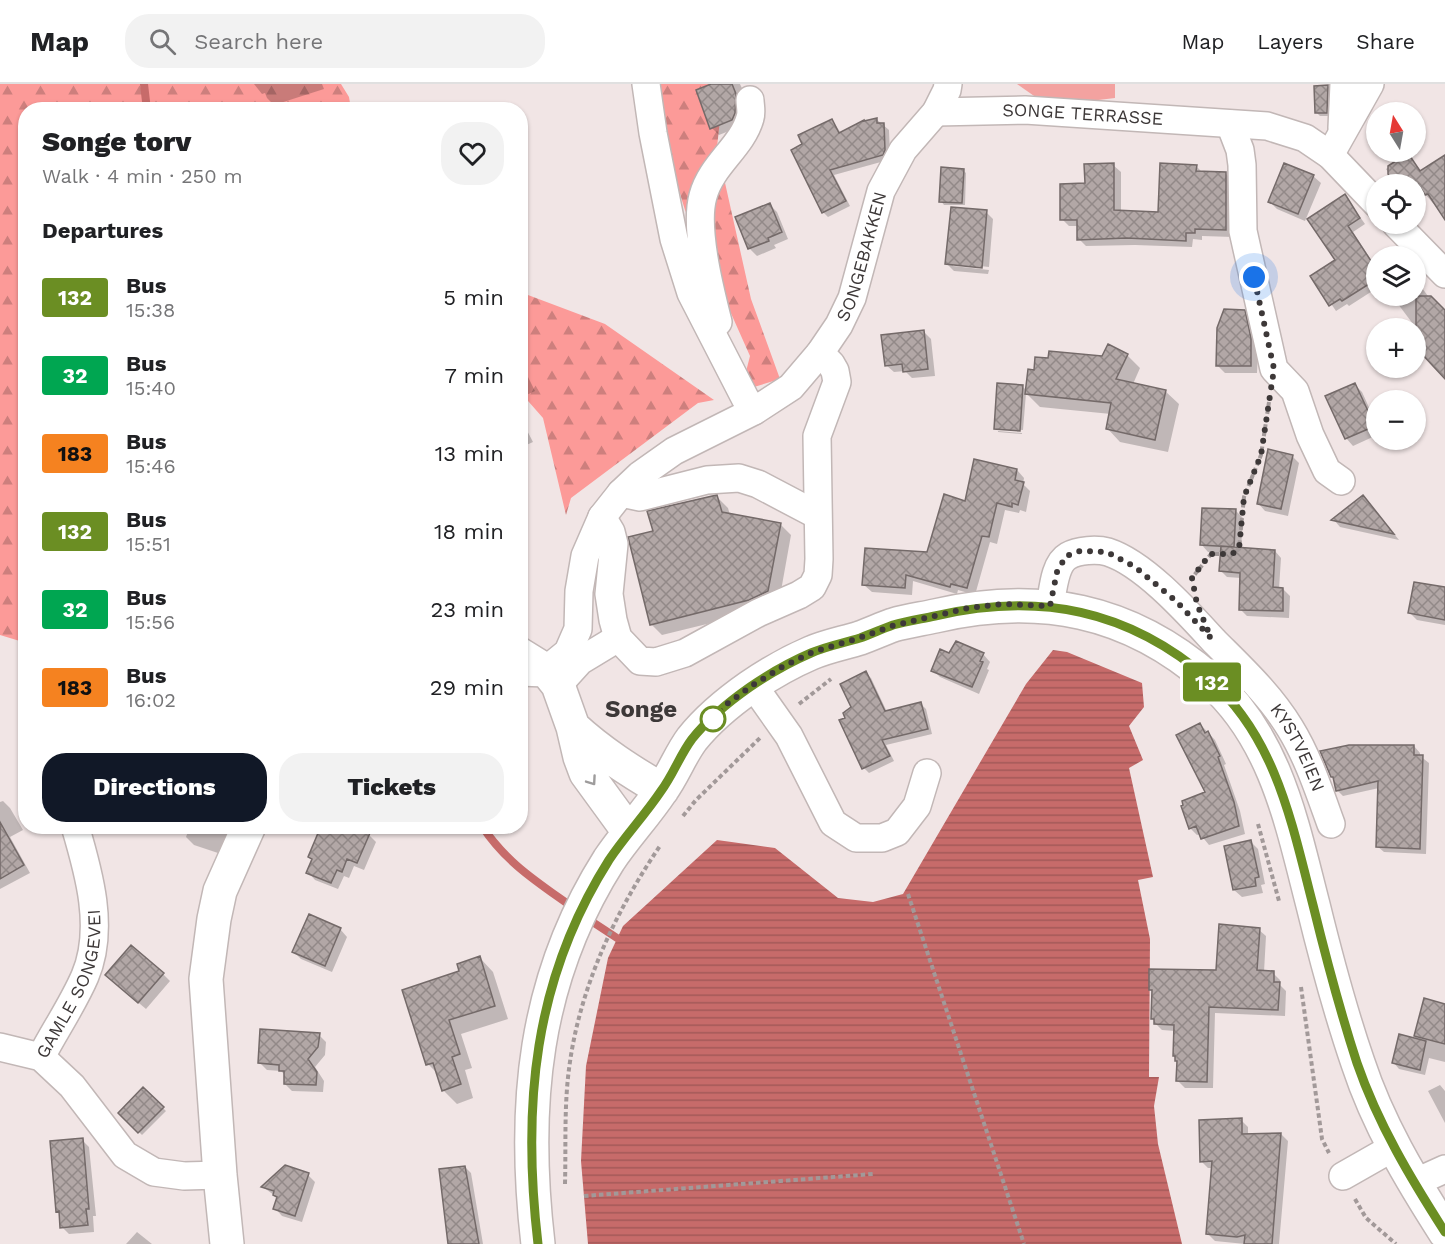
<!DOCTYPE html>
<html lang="en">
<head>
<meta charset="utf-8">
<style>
  body { margin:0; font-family:"Work Sans",sans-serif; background:#f2f2f2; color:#202124; height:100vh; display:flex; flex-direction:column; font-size:22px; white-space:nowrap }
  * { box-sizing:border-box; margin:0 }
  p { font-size:20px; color:#757577 }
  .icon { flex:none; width:33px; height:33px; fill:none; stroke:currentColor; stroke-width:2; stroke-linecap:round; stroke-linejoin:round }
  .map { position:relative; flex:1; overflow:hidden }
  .drawer { position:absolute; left:18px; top:18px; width:510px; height:732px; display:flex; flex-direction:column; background:#fff; border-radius:24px; box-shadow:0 2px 4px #0004 }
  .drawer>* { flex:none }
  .badge { padding:0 12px; border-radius:4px; font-size:21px; line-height:39px }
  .needle { width:39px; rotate:349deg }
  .fabs { position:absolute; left:1366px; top:18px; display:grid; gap:12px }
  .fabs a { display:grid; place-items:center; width:60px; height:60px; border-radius:50%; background:#fff; box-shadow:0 2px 4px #0004; font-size:30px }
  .you { position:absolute; width:30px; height:30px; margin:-15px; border:4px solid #fff; border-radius:50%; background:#1a73e8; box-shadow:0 0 0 9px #1a73e833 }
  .map>.badge { position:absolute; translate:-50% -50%; box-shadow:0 0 0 3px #fff }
  h2 { padding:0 24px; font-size:22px; line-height:54px }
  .round { display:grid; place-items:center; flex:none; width:63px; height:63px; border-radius:24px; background:#f2f2f2 }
  .overview { display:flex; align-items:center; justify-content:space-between; height:102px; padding:0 24px }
  h1 { font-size:28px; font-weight:800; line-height:45px }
  .button { display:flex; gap:12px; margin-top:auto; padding:12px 24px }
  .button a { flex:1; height:69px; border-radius:24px; background:#111827; color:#fff; font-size:24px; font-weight:800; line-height:69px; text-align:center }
  .button a+a { background:#f2f2f2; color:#202124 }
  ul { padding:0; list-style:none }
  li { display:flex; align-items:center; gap:18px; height:78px; padding:0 24px }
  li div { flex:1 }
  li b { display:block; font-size:22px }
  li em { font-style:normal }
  li .badge { min-width:66px; font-weight:700; text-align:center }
  header { display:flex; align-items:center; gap:36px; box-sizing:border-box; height:84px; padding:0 30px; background:#fff; border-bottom:2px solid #e0e0e0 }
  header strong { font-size:28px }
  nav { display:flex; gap:33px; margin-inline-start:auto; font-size:21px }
  .search { width:420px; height:54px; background:#f2f2f2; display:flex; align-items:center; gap:15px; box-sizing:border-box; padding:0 21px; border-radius:24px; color:#757577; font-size:22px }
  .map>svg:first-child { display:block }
  .forest { fill:url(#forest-firs) }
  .pitch { fill:#f3a2a0 }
  .water { fill:url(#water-rules) }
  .shadow { fill:#0003 }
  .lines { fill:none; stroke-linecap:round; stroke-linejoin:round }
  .stream { stroke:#c76b6a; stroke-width:8 }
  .building { fill:url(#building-cross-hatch); stroke:#746a69; stroke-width:1.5 }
  .minor-casing { stroke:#c2b7b6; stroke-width:30 }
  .major-casing { stroke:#c2b7b6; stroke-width:36 }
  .path { stroke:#a29999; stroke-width:4; stroke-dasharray:4.5 3; stroke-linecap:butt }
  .minor { stroke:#fff; stroke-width:27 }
  .major { stroke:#fff; stroke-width:33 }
  .oneway { stroke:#9e9c9c }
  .line-casing { stroke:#fff; stroke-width:14 }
  .line { stroke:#6b8e23; stroke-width:9 }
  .walk { stroke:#3d3838; stroke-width:6; stroke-dasharray:0 10.8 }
  .stop-dot { fill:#fff; stroke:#6b8e23; stroke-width:3 }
  .labels { text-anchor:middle; stroke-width:4.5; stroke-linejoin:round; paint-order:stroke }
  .street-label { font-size:18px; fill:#3d3838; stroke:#f1e5e5 }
  .district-label { font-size:24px; font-weight:bold; fill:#3d3838; stroke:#f1e5e5 }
</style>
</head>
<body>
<header>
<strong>Map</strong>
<div class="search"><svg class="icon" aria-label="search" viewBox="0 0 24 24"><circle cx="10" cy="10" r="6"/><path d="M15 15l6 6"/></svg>Search here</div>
<nav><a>Map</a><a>Layers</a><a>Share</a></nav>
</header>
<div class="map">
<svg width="1445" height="1160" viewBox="0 0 1445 1160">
  <defs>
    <pattern id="forest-firs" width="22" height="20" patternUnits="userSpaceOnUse" patternTransform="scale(1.5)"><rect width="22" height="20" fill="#fc9a98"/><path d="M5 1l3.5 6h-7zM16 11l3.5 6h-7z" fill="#cd7f7d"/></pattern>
    <pattern id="water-rules" width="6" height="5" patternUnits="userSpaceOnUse" patternTransform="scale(1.5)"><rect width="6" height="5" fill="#c76b6a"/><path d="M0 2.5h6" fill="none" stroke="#a35958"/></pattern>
    <pattern id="building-cross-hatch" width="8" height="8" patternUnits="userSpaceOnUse" patternTransform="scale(1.5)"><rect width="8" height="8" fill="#b2a7a6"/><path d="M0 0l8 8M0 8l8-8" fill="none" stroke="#928988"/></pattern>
  </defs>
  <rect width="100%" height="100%" fill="#f1e5e5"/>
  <path class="forest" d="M0 0H341L349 13 351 25 26 26V545L22 547 23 558 0 551Z
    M646 0H724L717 63 751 215 780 295 741 307 750 272 685 126Z
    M520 208 605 240 714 316 698 319 571 414 566 431 543 334 521 309Z"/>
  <path class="pitch" d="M1017 0H1115V14L1090 17 1037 14Z"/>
  <path class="water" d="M1053 566 1067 568 1142 599 1144 623 1129 642 1143 676 1129 684 1153 793 1138 796 1150 855 1149 993H1159L1154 1022 1158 1060 1182 1160H588L581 1077 586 982 608 874 623 842 717 756 775 764 838 814 873 818 903 810 1026 600Z"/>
  <path class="shadow" d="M254 0H322L324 5 274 21 267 14 265 9 262 10Z
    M715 0H740L746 13 739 43 719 51 712 44Z
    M1328 2 1331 6 1330 32H1320L1317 29Z
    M876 35 889 46 890 72 888 76 834 91 850 122 828 133 823 128 804 60 832 36 841 49Z
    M1408 70 1422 88 1445 73V133L1425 110 1416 116V100H1396L1386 85Z
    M1113 81 1121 88V128L1160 129 1196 82 1203 89 1226 90 1233 97V153L1202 152V156L1193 155 1192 163 1135 161 1086 162 1079 155 1078 142H1069L1062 135 1086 101Z
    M963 86 966 89 965 121H944L941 117Z
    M1313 92 1321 99 1305 137 1277 125 1270 118Z
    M1345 112 1365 140 1353 148 1377 185V204L1349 222 1347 220 1336 227 1312 192 1337 177Z
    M770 121 777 128 788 155 774 161 776 164 757 172 750 165 737 134Z
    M986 128 993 135 989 183 953 179V182L989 186 988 190 954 187 947 180Z
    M1416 196 1440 228H1445V293L1422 252 1392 212H1416Z
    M1244 227 1251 234 1258 262 1257 289H1225L1218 282Z
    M923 247 931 255 935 292 912 294 905 287 894 288 886 281Z
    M1127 271 1140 284 1133 300 1165 307 1179 320 1168 368 1120 358 1107 344 1111 330 1040 323 1026 309 1023 346 995 344 1023 303 1027 307 1035 287Z
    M520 283 526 289 535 307 520 314Z
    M1355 301 1362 308 1377 341V351L1353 362 1346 354Z
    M520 333 533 358 520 364Z
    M998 347 1022 349V350L998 348Z
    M1292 372 1299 379 1288 432 1265 427 1258 419Z
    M1017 386 1024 394 1023 400 1030 407 1026 428 1020 426 1019 429 1005 426 997 460 990 458 975 511 958 506 957 510 913 497 912 511 872 508 864 501 928 470 966 418Z
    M717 413 728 424 730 431 780 440 791 451 779 518 760 527 662 551 651 540 654 448Z
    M1370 420 1399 456 1340 443 1334 436Z
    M1236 427 1243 434 1241 465 1275 467 1281 474 1279 505H1283L1290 512 1289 534 1247 532 1240 525 1241 494 1227 493 1220 486 1222 468H1208L1201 460Z
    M520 465 527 477 520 481Z
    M1445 505V541L1417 536 1410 529Z
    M983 570 990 578 987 585 989 586 979 610 940 593 933 586 950 571Z
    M866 589 871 594 887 628 921 620 926 625 932 650 886 661 894 677 869 689 864 684 847 634Z
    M1200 640 1215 656 1226 680 1224 681 1240 727 1245 750 1209 761 1200 750 1197 751 1190 744 1207 709Z
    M1414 662 1420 669V672L1429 679 1426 770 1384 768 1377 762 1379 704 1343 712 1337 706 1335 695 1332 693Z
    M3 717 10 724 23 746 10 753 30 789 0 805V718Z
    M190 742H232L221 770 194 761 186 753Z
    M323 742H365L369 747 368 750 376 758 364 786 354 782 349 794 344 792 338 805 315 796 308 788 313 776 310 773Z
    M1251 758 1258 765 1265 800 1261 801 1263 809 1242 813 1234 806Z
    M340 845 347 853 332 888 301 875 294 868Z
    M1259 846 1266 852 1264 888 1273 889 1280 896V901L1286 907 1285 932 1215 929 1213 1004H1185L1178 997V978L1174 972 1175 947 1162 946 1155 939 1153 934V908L1150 906 1217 888Z
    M480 874 493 888 508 935 461 950 472 984 465 986 473 1014 457 1020 443 1006 438 990 428 980 461 888Z
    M163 890 170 897 146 925 114 898Z
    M1425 916 1445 922V978L1429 974 1425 991 1399 985 1394 979 1414 956Z
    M319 951 326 958 325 971 315 983 324 997 323 1008 292 1007 285 1000 286 992 281 987 267 986 260 979Z
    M1440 1001 1445 1007V1039L1428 1007Z
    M143 1005 166 1027 142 1051 120 1029Z
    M1241 1036 1248 1043V1052L1281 1050 1288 1057 1279 1160H1245L1215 1157 1208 1150 1213 1084H1208L1201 1077Z
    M82 1056 89 1063 96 1132H93L94 1148 69 1150 62 1143 60 1130 58 1127Z
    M465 1083 471 1089 483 1160H450Z
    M308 1091 315 1098 302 1138 282 1132 275 1124 278 1114 263 1103Z
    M137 1148 152 1160H126Z"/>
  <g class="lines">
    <path class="stream" d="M144 0 147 26
      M482 742C507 780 539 799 575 825
      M585 833 617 854"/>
  </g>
  <path class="building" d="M711 0H732L736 10 735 29 732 36 710 45 696 6Z
    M1328 1 1327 29H1315L1314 2Z
    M877 34V39H884L885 66 883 71 830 86 846 117 822 129 791 66 802 60 798 51 832 35 839 49 864 36V37Z
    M1408 69 1420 87 1445 71V136L1428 110 1425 111 1418 100H1394L1388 90V82Z
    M1114 79V126L1158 128 1160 79 1197 81 1196 87 1226 88V146L1195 145V149H1186V157L1127 154 1077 156V136H1060V100L1085 99 1084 80Z
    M1284 79 1314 91 1298 130 1268 118Z
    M941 83 964 85 962 119 939 118Z
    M1345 110 1360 134 1348 142 1377 186V195L1342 217 1340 215 1329 222 1310 192 1335 176 1307 135Z
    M770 119 782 148 768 154 769 157 748 165 735 133Z
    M951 123 987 126 982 184 945 180Z
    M1416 212H1431L1445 226V295L1420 268 1422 266 1417 260 1422 256 1416 246Z
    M1224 225 1245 226 1251 254V282H1216L1217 244Z
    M924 246 928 285 903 288 902 280 885 282 881 251Z
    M1108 260 1128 270 1116 295 1166 306 1155 356 1106 345 1111 319 1025 310 1028 285 1034 286 1035 273 1048 274 1049 267 1102 272Z
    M997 299 1023 301 1020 347 994 345Z
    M1355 299 1375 342 1345 355 1325 312Z
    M1268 365 1293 371 1281 425 1257 420Z
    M974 375 1017 385 1015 396 1024 398 1018 421 1012 419V423L997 419 989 453 982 452 967 504 951 500 950 503 906 491 905 504 862 501 865 464 927 468 944 410 965 417Z
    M717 411 722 428 781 439 768 507 749 516 650 541 628 453 653 447 647 427Z
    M1363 411 1394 450 1331 436Z
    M1202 424 1236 425 1234 463 1200 461Z
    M1221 462 1275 466 1273 503 1283 504V527L1239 526 1240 489 1219 487Z
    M1414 498 1445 503V536L1408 529Z
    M956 557 984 569 980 577 983 578 972 603 931 587 940 565 949 569Z
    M866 587 885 627 921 618 928 645 882 656 890 672 862 685 839 636 845 634 843 629 851 623 840 600Z
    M1200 639 1205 649 1208 647 1220 672 1218 673 1234 718 1239 742 1201 755 1196 742 1189 745 1181 722 1183 721 1182 717 1205 708 1176 651Z
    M1349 661H1414V671H1423L1420 765 1376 763 1378 697 1336 707 1333 693H1331L1320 667Z
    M0 738 24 781 0 795Z
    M321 742H353L370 749 357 779 347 775 342 788 337 786 331 799 306 789 312 775 308 773Z
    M1251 756 1259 793 1255 794 1256 802 1233 806 1224 762Z
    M309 830 341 844 325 882 292 868Z
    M1219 840 1260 844 1257 886 1274 887V898H1280L1278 926 1209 923 1207 998 1176 997 1177 977H1175V972H1173L1174 941 1154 940V935H1151L1152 906H1149V885L1216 886Z
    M131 861 164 889 138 919 105 891Z
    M480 872 495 922 449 936 460 970 452 973 461 1000 442 1007 433 979 426 981 402 906 459 887 457 880Z
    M1424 914 1445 920V960L1414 952Z
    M260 945 320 949 318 963 308 975 317 988 316 1001 284 1000V987H279V981L258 979Z
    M1399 950 1426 957 1420 986 1392 979Z
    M143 1003 164 1023 138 1049 118 1029Z
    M1242 1034V1050L1281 1049 1272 1160H1244L1245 1151 1237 1153 1206 1150 1212 1077 1200 1078 1199 1036Z
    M83 1054 89 1125H86L88 1141 60 1144 59 1127 56 1128 50 1057Z
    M285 1081 309 1089 295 1132 273 1125 277 1113 273 1111 274 1107 261 1103Z
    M465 1082 479 1160H448L439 1085Z"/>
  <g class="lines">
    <g class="minor-casing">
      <g id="minor">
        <path d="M646 0 653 49 674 155 691 209 745 314 754 327"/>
        <path id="s1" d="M936 28 1025 26 1267 42 1305 54 1330 71 1377 120"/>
        <path d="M1230 40 1240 66 1242 81 1243 147 1274 285 1295 307 1310 351 1327 387 1341 397"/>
        <path d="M1342 44 1344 0"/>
        <path d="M1330 71 1370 0"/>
        <path d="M1396 140 1445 190"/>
        <path d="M718 238C710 206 694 144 703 112 711 81 742 63 750 34 752 28 750 21 750 16"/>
        <path d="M621 409 640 413 707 396 739 394 758 400 817 431"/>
        <path d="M602 433 611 448 614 460 609 510 613 536 618 554 640 577 656 578 685 569 758 529 799 511 812 503 818 491 819 475 817 352 837 298 835 287 831 280 820 269"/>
        <path id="s2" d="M1050 522C1053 507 1054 480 1068 472 1078 466 1097 465 1108 468 1145 480 1189 530 1215 558 1242 585 1270 611 1290 644 1308 673 1319 707 1331 740"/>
        <path id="s3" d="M520 567 541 580 546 586 568 568 578 545 579 507 585 472 602 433 621 409 640 391 674 367 754 327 791 303 820 269 839 241 852 214 881 107 903 66 936 28 947 6 948 0"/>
        <path d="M561 598 580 577 618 554"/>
        <path d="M753 601 789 652 833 739 856 754H882L897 748 917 722 927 689"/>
        <path d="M0 963 41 973 72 1002 125 1071 154 1088 184 1092 220 1091"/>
        <path id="s4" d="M41 973C55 946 73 920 85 892 105 845 89 789 75 742"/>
        <path d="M1343 1092 1394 1063"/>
        <path d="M1414 1099 1445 1085"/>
      </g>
    </g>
    <g class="major-casing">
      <path id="major" d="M520 585 546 586 558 601 573 643 580 673 586 689 629 748
        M573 643C600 668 630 687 662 706
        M227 1160 220 1091 206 895 214 835 220 807 249 742
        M538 1160C522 1023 533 896 609 776 625 752 645 731 661 707 673 691 680 671 692 655 708 635 730 617 750 603 769 590 790 578 811 569 827 562 844 559 860 554 871 550 882 545 893 541 907 537 921 535 935 532 1039 508 1129 525 1210 596 1276 654 1292 740 1313 821 1326 874 1340 927 1358 979 1378 1040 1411 1095 1445 1148"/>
    </g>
    <path class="path" d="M1193 497 1192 494 1211 470H1232L1239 465 1244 413 1261 371 1269 318
      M799 620 831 595
      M683 732 696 716 760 654
      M1258 740 1279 817
      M908 810 1024 1160
      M1301 903 1322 1055 1329 1069
      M565 1100C566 1062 564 1023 569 985 579 905 615 828 660 762
      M584 1112 873 1090
      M1355 1115 1366 1134 1396 1160"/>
    <use href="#minor" class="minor"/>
    <use href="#major" class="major"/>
  </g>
  <defs><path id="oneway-chevron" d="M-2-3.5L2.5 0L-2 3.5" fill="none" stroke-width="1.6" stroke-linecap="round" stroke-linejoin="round" transform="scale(1.5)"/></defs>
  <use class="oneway" href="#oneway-chevron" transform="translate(592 697) rotate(55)"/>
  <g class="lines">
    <g class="line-casing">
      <path id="line" d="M538 1160C522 1023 533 896 609 776 625 752 645 731 661 707 673 691 680 671 692 655 708 635 730 617 750 603 769 590 790 578 811 569 827 562 844 559 860 554 871 550 882 545 893 541 907 537 921 535 935 532 1039 508 1128 525 1210 596 1276 654 1292 740 1313 821 1326 874 1340 927 1357 979 1378 1040 1411 1095 1445 1148"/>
    </g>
    <use href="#line" class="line"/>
    <path class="walk" d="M713 635 727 620 753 601 782 583 813 568 859 554 892 542 968 524 1003 520 1050 522 1057 488 1066 472 1080 467 1107 468 1135 483 1176 517 1211 554 1197 520 1192 494 1210 470H1232L1239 465 1244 413 1261 371 1274 285 1254 193"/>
  </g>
  <circle class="stop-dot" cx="713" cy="635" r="12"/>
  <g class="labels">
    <g class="street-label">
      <text dy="6" stroke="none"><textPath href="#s1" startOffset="147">SONGE TERRASSE</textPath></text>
      <text dy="6" stroke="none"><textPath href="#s3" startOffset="585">SONGEBAKKEN</textPath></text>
      <text dy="6" stroke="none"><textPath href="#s2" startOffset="372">KYSTVEIEN</textPath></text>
      <text dy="6" stroke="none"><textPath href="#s4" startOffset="80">GAMLE SONGEVEI</textPath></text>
    </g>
    <g class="district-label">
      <text x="641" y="633">Songe</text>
    </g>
  </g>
</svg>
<div class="fabs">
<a><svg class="needle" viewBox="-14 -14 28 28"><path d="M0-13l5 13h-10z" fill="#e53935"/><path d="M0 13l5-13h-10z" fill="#757577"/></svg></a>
<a><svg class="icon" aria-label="locate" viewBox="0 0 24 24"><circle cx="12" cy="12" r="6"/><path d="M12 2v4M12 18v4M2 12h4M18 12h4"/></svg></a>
<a><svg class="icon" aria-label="layers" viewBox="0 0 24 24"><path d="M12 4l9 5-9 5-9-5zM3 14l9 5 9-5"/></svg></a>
<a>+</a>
<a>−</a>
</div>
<div class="you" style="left:1254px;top:193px"></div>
<b class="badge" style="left:1212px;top:598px;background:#6b8e23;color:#fff">132</b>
<section class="drawer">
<div class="overview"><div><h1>Songe torv</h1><p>Walk · 4 min · 250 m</p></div><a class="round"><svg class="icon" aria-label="heart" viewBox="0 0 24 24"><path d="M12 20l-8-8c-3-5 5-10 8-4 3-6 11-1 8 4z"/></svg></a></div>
<h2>Departures</h2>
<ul>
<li><span class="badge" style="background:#6b8e23;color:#fff">132</span><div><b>Bus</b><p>15:38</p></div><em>5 min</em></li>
<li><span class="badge" style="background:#00a651;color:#fff">32</span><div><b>Bus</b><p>15:40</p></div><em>7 min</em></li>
<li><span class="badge" style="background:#f58220;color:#111">183</span><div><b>Bus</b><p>15:46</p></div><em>13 min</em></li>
<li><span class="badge" style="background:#6b8e23;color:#fff">132</span><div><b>Bus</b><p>15:51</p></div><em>18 min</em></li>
<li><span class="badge" style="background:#00a651;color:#fff">32</span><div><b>Bus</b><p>15:56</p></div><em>23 min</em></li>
<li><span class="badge" style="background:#f58220;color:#111">183</span><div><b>Bus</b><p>16:02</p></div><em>29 min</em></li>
</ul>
<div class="button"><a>Directions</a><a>Tickets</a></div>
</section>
</div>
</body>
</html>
